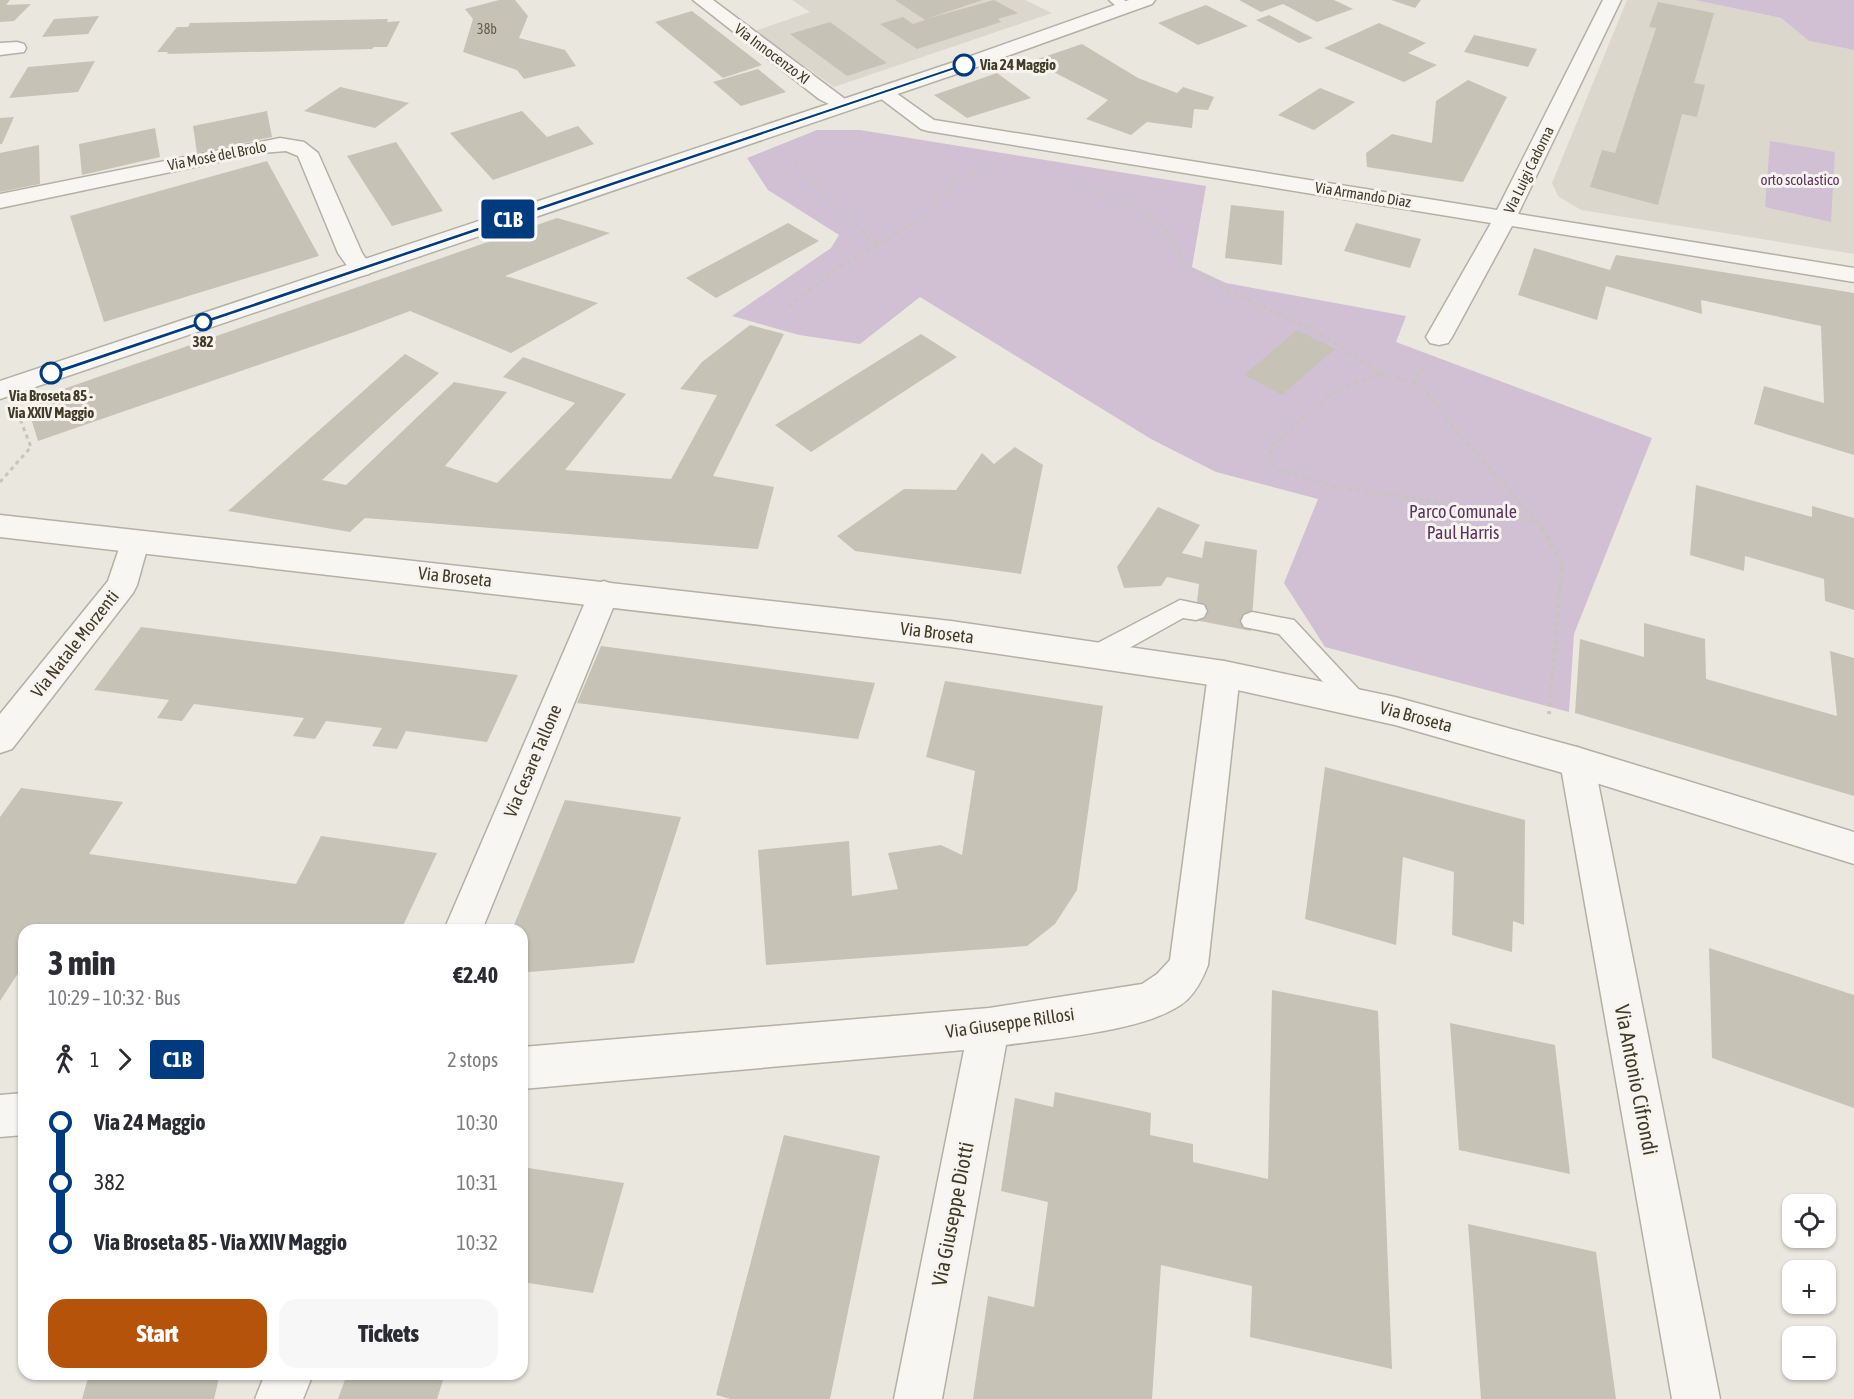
<!DOCTYPE html>
<html lang="en">
<head>
<meta charset="utf-8">
<style>
  body { margin:0; font-family:"Asap Condensed",sans-serif; background:#f7f7f7; color:#2b2b33; height:100vh; display:flex; flex-direction:column; font-size:22px; white-space:nowrap }
  * { box-sizing:border-box; margin:0 }
  p { font-size:20px; color:#7c7c81 }
  .icon { flex:none; width:33px; height:33px; fill:none; stroke:currentColor; stroke-width:2; stroke-linecap:round; stroke-linejoin:round }
  .map { position:relative; flex:1; overflow:hidden }
  .details { position:absolute; left:18px; top:924px; width:510px; height:456px; display:flex; flex-direction:column; background:#fff; border-radius:18px; box-shadow:0 2px 4px #0004 }
  .details>* { flex:none }
  .badge { padding:0 12px; border-radius:4px; font-size:21px; line-height:39px }
  .fabs { position:absolute; left:1782px; top:1194px; display:grid; gap:12px }
  .fabs a { display:grid; place-items:center; width:54px; height:54px; border-radius:12px; background:#fff; box-shadow:0 2px 4px #0004; font-size:30px }
  .map>.badge { position:absolute; translate:-50% -50%; box-shadow:0 0 0 3px #fff }
  .legs { display:flex; align-items:center; gap:9px; height:66px; padding:0 30px; font-size:20px }
  .legs p { margin-inline-start:auto }
  .overview { display:flex; align-items:center; justify-content:space-between; height:102px; padding:0 30px }
  h1 { font-size:33px; font-weight:800; line-height:45px }
  .cta { display:flex; gap:12px; margin-top:auto; padding:12px 30px }
  .cta a { flex:1; height:69px; border-radius:18px; background:#b45309; color:#fff; font-size:24px; font-weight:800; line-height:69px; text-align:center }
  .cta a+a { background:#f7f7f7; color:#2b2b33 }
  ul { padding:0 30px; list-style:none }
  li { display:flex; align-items:center; gap:21px; height:60px; font-size:22px }
  li i { display:grid; place-items:center; width:9px; height:100%; margin:0 8px; background:currentColor }
  li i::after { content:''; width:15px; height:15px; margin:-8px; border:4px solid; border-radius:50%; background:#fff }
  li p { margin-inline-start:auto }
  li:first-child i { background:linear-gradient(#0000 50%,currentColor 0) }
  li:last-child i { background:linear-gradient(currentColor 50%,#0000 0) }
  .map>svg:first-child { display:block }
  .built { fill:#dcd7cd }
  .green { fill:#d1c0d4 }
  .building { fill:#c7c2b6 }
  .lines { fill:none; stroke-linecap:round; stroke-linejoin:round }
  .service-casing { stroke:#b4b0a4; stroke-width:3 }
  .minor-casing { stroke:#b4b0a4; stroke-width:3 }
  .tertiary-casing { stroke:#b4b0a4; stroke-width:3 }
  .path-far2 { stroke:#c8c5bd; stroke-width:2; stroke-dasharray:3 3; stroke-linecap:butt }
  .path-far1 { stroke:#c8c5bd; stroke-width:3; stroke-dasharray:4 4; stroke-linecap:butt }
  .path { stroke:#c8c5bd; stroke-width:4; stroke-dasharray:4.5 4.5; stroke-linecap:butt }
  .service { fill:#f7f6f2; fill-rule:evenodd }
  .minor { fill:#f7f6f2; fill-rule:evenodd }
  .tertiary { fill:#f7f6f2; fill-rule:evenodd }
  .line-1 { fill:#003b80; stroke:#fff; stroke-width:1.5 }
  .stop-1-dot { fill:#fff; stroke:#003b80; stroke-width:3 }
  .labels { text-anchor:middle; stroke-width:6; stroke-linejoin:round; paint-order:stroke }
  .far-number-label { font-size:14px; fill:#635d4b }
  .far-street-label { font-size:15px; fill:#423b27; stroke:#f7f4ef }
  .far-stop-label { font-size:15px; font-weight:bold; fill:#423b27; stroke:#f7f4ef }
  .far-park-label { font-size:15px; fill:#5c335f; stroke:#f7f4ef }
  .park-label { font-size:18px; fill:#5c335f; stroke:#f7f4ef }
  .street-label { font-size:18px; fill:#423b27; stroke:#f7f4ef }
  .near-street-label { font-size:21px; fill:#423b27; stroke:#f7f4ef }
</style>
</head>
<body>
<div class="map">
<svg width="1854" height="1399" viewBox="0 0 1854 1399">
  <rect width="100%" height="100%" fill="#eae7df"/>
  <path class="built" d="M792 0H1025L1052 13 834 87 755 31 810 12Z
    M1627 0H1694L1781 18 1809 41 1854 50V254L1581 210 1558 196 1552 183Z"/>
  <path class="green" d="M1694 0H1854V50L1809 41 1781 18Z
    M817 130H860L1206 186 1192 267 1226 283 1406 316 1396 342 1652 438 1574 634 1569 712 1325 647 1284 583 1318 499 1216 472 1151 439 920 297 860 344 799 335 732 316 831 248 839 235 768 190 747 158Z
    M1770 141 1835 152 1831 222 1765 207Z"/>
  <path class="building" d="M0 0H10L6 5 31 4 14 21 0 22Z
    M499 0H515L528 16 519 38 565 50 576 66 524 79 517 70 463 52 473 19 465 9Z
    M895 0H983L926 19 994 0 1018 13 998 19 1001 22 917 49 880 24 903 17 913 24 925 20Z
    M1239 0H1334L1353 9 1317 22 1283 4 1261 12Z
    M1391 0H1421L1415 8Z
    M1658 2 1714 13 1694 83 1705 85 1697 117 1682 114 1658 205 1590 187 1602 150 1615 153 1656 28 1649 27Z
    M1206 5 1248 26 1198 45 1158 23Z
    M692 11 762 65 723 78 655 22Z
    M1269 15 1313 38 1299 43 1256 20Z
    M99 16 88 34 42 37 54 19Z
    M388 19 387 22 400 21 387 47H374L372 49 167 54 168 52H157L177 27H188L190 23Z
    M830 22 887 63 847 76 790 34Z
    M1379 23 1426 43 1408 53 1437 65 1404 82 1324 48Z
    M1474 35 1537 49 1528 67 1464 52Z
    M1082 44 1138 78 1177 93 1183 87 1214 97 1208 110 1194 109 1192 128 1147 122 1131 135 1086 119 1108 100 1032 61Z
    M95 61 78 92 9 98 28 67Z
    M758 69 786 92 741 106 713 82Z
    M997 73 1031 98 967 118 934 95Z
    M1468 80 1507 97 1463 182 1367 167 1366 153 1392 134 1432 143 1436 101Z
    M340 87 409 103 375 128 304 111Z
    M1320 88 1355 102 1314 130 1278 115Z
    M267 111 272 137 197 153 193 126Z
    M522 111 547 137 578 126 594 144 493 180 450 133Z
    M14 117 2 144H0V118Z
    M155 128 160 157 82 175 79 144Z
    M396 142 443 211 392 226 347 156Z
    M39 145 40 184 0 192V153Z
    M267 161 319 256 104 322 70 216Z
    M1231 205 1284 211 1282 265 1225 258Z
    M557 218 610 233 505 276 598 303 511 353 410 311 357 331 38 441 26 402Z
    M788 223 819 241 716 298 686 278Z
    M1356 223 1421 239 1410 268 1344 251Z
    M1534 248 1610 270 1616 255 1854 293V455L1754 424 1764 386 1824 403 1821 326 1701 300 1702 314 1606 286 1597 320 1518 295Z
    M750 325 784 334 713 476 774 487 758 549 365 518 350 532 228 511 405 354 439 373 322 480 346 485 454 382 507 392 445 466 497 483 575 403 503 377 523 357 626 394 565 470 671 479 717 395 680 389 702 362Z
    M1297 330 1335 349 1282 395 1244 375Z
    M921 334 957 357 811 452 775 425Z
    M1015 447 1043 465 1021 574 855 551 837 536 904 489 956 490 982 453 994 464Z
    M1696 485 1812 517V506L1854 518V610L1825 601 1824 579 1745 556 1744 571 1690 555Z
    M1158 507 1200 525 1182 553 1202 558 1205 541 1257 550 1251 631 1195 620 1199 584 1167 577 1161 586 1124 588 1117 567Z
    M1644 623 1705 639 1706 679 1837 716 1830 651 1854 658V796L1575 713 1580 639 1644 657Z
    M141 627 518 675 487 742 406 731 397 749 372 746 382 728 326 721 315 739 293 736 304 718 194 704 182 721 157 718 169 700 94 690Z
    M601 646 875 683 858 739 577 703Z
    M945 681 1103 706 1077 890 1055 924 1027 946 766 965 758 850 849 841 852 896 898 889 888 853 941 845 962 855 975 771 926 757Z
    M1325 767 1525 820 1524 925 1513 921 1512 952 1452 935 1454 872 1403 857 1396 945 1305 919Z
    M21 788 123 802 89 854 296 884 321 836 437 853 401 930H24V964L0 1001V817Z
    M565 800 681 817 634 963 530 972 522 971V930H512Z
    M1709 948 1854 995V1108L1712 1058Z
    M1272 990 1378 1011 1392 1369 1250 1337 1252 1286 1161 1265 1152 1399H973L988 1296 1034 1307 1048 1202 1001 1191 1015 1098 1053 1107 1055 1092 1151 1113 1150 1135 1193 1144V1162L1268 1179Z
    M1450 1023 1555 1045 1570 1174 1459 1150Z
    M784 1135 880 1156 830 1399H731L716 1395Z
    M522 1167 624 1183 593 1293 522 1282Z
    M1468 1224 1596 1252 1616 1399H1481Z
    M89 1374H220L214 1399H82Z
    M347 1374H445L437 1399H338Z"/>
  <g class="lines">
    <g class="service-casing">
      <path id="service" d="M1109 0H1124L1133 7 1131 10H1121Z
        M1180 600 1204 605 1207 611 1204 617 1196 620 1183 618 1104 662 1096 664 1088 662 1084 655 1088 648Z
        M1252 612 1294 620 1363 694 1367 701 1363 708 1355 711 1347 708 1279 634 1244 627 1241 621 1244 615Z"/>
    </g>
    <g class="minor-casing">
      <path id="minor" d="M693 0H713L853 105 850 109 843 111 819 99Z
        M1603 0H1621L1518 214 1854 268V282L1512 226 1452 337 1448 343 1439 345 1430 343 1426 337 1491 223 928 131 921 129 872 92 875 88H889L934 120 1497 210Z
        M17 42 24 44 26 48 24 52 0 55V43Z
        M280 138 304 142 318 153 362 253 373 269 369 274 361 276 353 274 338 253 298 156 286 151 261 153 0 208V194Z
        M134 531 144 534 149 542 137 585 133 593 12 749 0 753V714L108 581 124 534Z
        M604 581 615 585 619 593 482 930H444L589 593 593 585Z
        M1224 661 1235 665 1240 674 1208 965C1203 978 1197 990 1187 1000 1152 1031 1054 1038 1006 1045L942 1399H894L964 1050 522 1089V1047L989 1008 1142 984 1157 974 1170 960 1208 674 1213 665Z
        M1577 747 1589 752 1594 762 1720 1399H1672L1560 762 1565 752Z
        M24 1093V1135L0 1137V1095Z
        M265 1374H313L303 1399H255Z"/>
    </g>
    <g class="tertiary-casing">
      <path id="tertiary" d="M1129 0H1155L1152 4 971 69 0 399V381L957 61Z
        M0 515 951 621 1224 661 1395 697 1577 747 1854 832V864L1577 777 1395 725 1224 687 951 647 0 537Z"/>
    </g>
    <path class="path-far2" d="M1813 0H1831
      M797 156 795 166 863 232
      M1073 184C1108 195 1141 207 1167 232
      M898 232 931 211 950 188 967 175 998 171"/>
    <path class="path-far1" d="M862 231 871 241 881 243 900 231
      M1166 231 1177 248 1183 265 1229 291 1316 331 1380 373 1414 382 1424 366
      M789 306 839 267 880 243
      M1380 373 1332 393 1273 445 1269 458 1276 469 1341 488 1423 499 1538 523
      M1414 382 1430 396 1456 431 1543 529
      M0 482 31 447 20 419"/>
    <path class="path" d="M1542 528 1562 563 1549 714"/>
    <use href="#service" class="service"/>
    <use href="#minor" class="minor"/>
    <use href="#tertiary" class="tertiary"/>
  </g>
  <path class="line-1" d="M964 63 966 66 54 375 46 373Z"/>
  <g class="stop-1-dot">
    <circle cx="964" cy="65" r="10"/>
    <circle cx="203" cy="322" r="8"/>
    <circle cx="51" cy="373" r="10"/>
  </g>
  <g class="labels">
    <g class="far-number-label">
      <text x="487" y="34">38b</text>
    </g>
    <g class="far-street-label">
      <text transform="translate(772 54) rotate(37)" y="5">Via Innocenzo XI</text>
      <text transform="translate(217 156) rotate(-11)" y="5">Via Mosè del Brolo</text>
      <text transform="translate(1529 170) rotate(-64)" y="5">Via Luigi Cadorna</text>
      <text transform="translate(1363 195) rotate(9)" y="5">Via Armando Diaz</text>
    </g>
    <g class="far-stop-label">
      <text x="980" y="70" text-anchor="start">Via 24 Maggio</text>
      <text x="203" y="347">382</text>
      <text x="51" y="401">Via Broseta 85 -<tspan x="51" dy="17">Via XXIV Maggio</tspan></text>
    </g>
    <g class="far-park-label">
      <text x="1800" y="185">orto scolastico</text>
    </g>
    <g class="park-label">
      <text x="1463" y="518">Parco Comunale<tspan x="1463" dy="21">Paul Harris</tspan></text>
    </g>
    <g class="street-label">
      <text transform="translate(455 577) rotate(6)" y="6">Via Broseta</text>
      <text transform="translate(937 633) rotate(7)" y="6">Via Broseta</text>
      <text transform="translate(75 644) rotate(-52)" y="6">Via Natale Morzenti</text>
      <text transform="translate(1416 717) rotate(15)" y="6">Via Broseta</text>
      <text transform="translate(533 761) rotate(-67)" y="6">Via Cesare Tallone</text>
      <text transform="translate(1010 1023) rotate(-8)" y="6">Via Giuseppe Rillosi</text>
    </g>
    <g class="near-street-label">
      <text transform="translate(1636 1080) rotate(79)" y="7">Via Antonio Cifrondi</text>
      <text transform="translate(953 1214) rotate(-79)" y="7">Via Giuseppe Diotti</text>
    </g>
  </g>
</svg>
<div class="fabs">
<a><svg class="icon" aria-label="locate" viewBox="0 0 24 24"><circle cx="12" cy="12" r="6"/><path d="M12 2v4M12 18v4M2 12h4M18 12h4"/></svg></a>
<a>+</a>
<a>−</a>
</div>
<b class="badge" style="left:508px;top:219px;background:#003b80;color:#fff">C1B</b>
<section class="details">
<div class="overview"><div><h1>3 min</h1><p>10:29 – 10:32 · Bus</p></div><b>€2.40</b></div>
<div class="legs"><svg class="icon" aria-label="walk" viewBox="0 0 24 24"><circle cx="13" cy="4" r="2"/><path d="M13 8l-2 6 4 7M11 14l-3 7M7 12l3-4h3l4 4"/></svg>1<svg class="icon" aria-label="forward" viewBox="0 0 24 24"><path d="M9 5l7 7-7 7"/></svg><b class="badge" style="background:#003b80;color:#fff">C1B</b><p>2 stops</p></div>
<ul>
<li><i style="color:#003b80"></i><b>Via 24 Maggio</b><p>10:30</p></li>
<li><i style="color:#003b80"></i><span>382</span><p>10:31</p></li>
<li><i style="color:#003b80"></i><b>Via Broseta 85 - Via XXIV Maggio</b><p>10:32</p></li>
</ul>
<div class="cta"><a>Start</a><a>Tickets</a></div>
</section>
</div>
</body>
</html>
